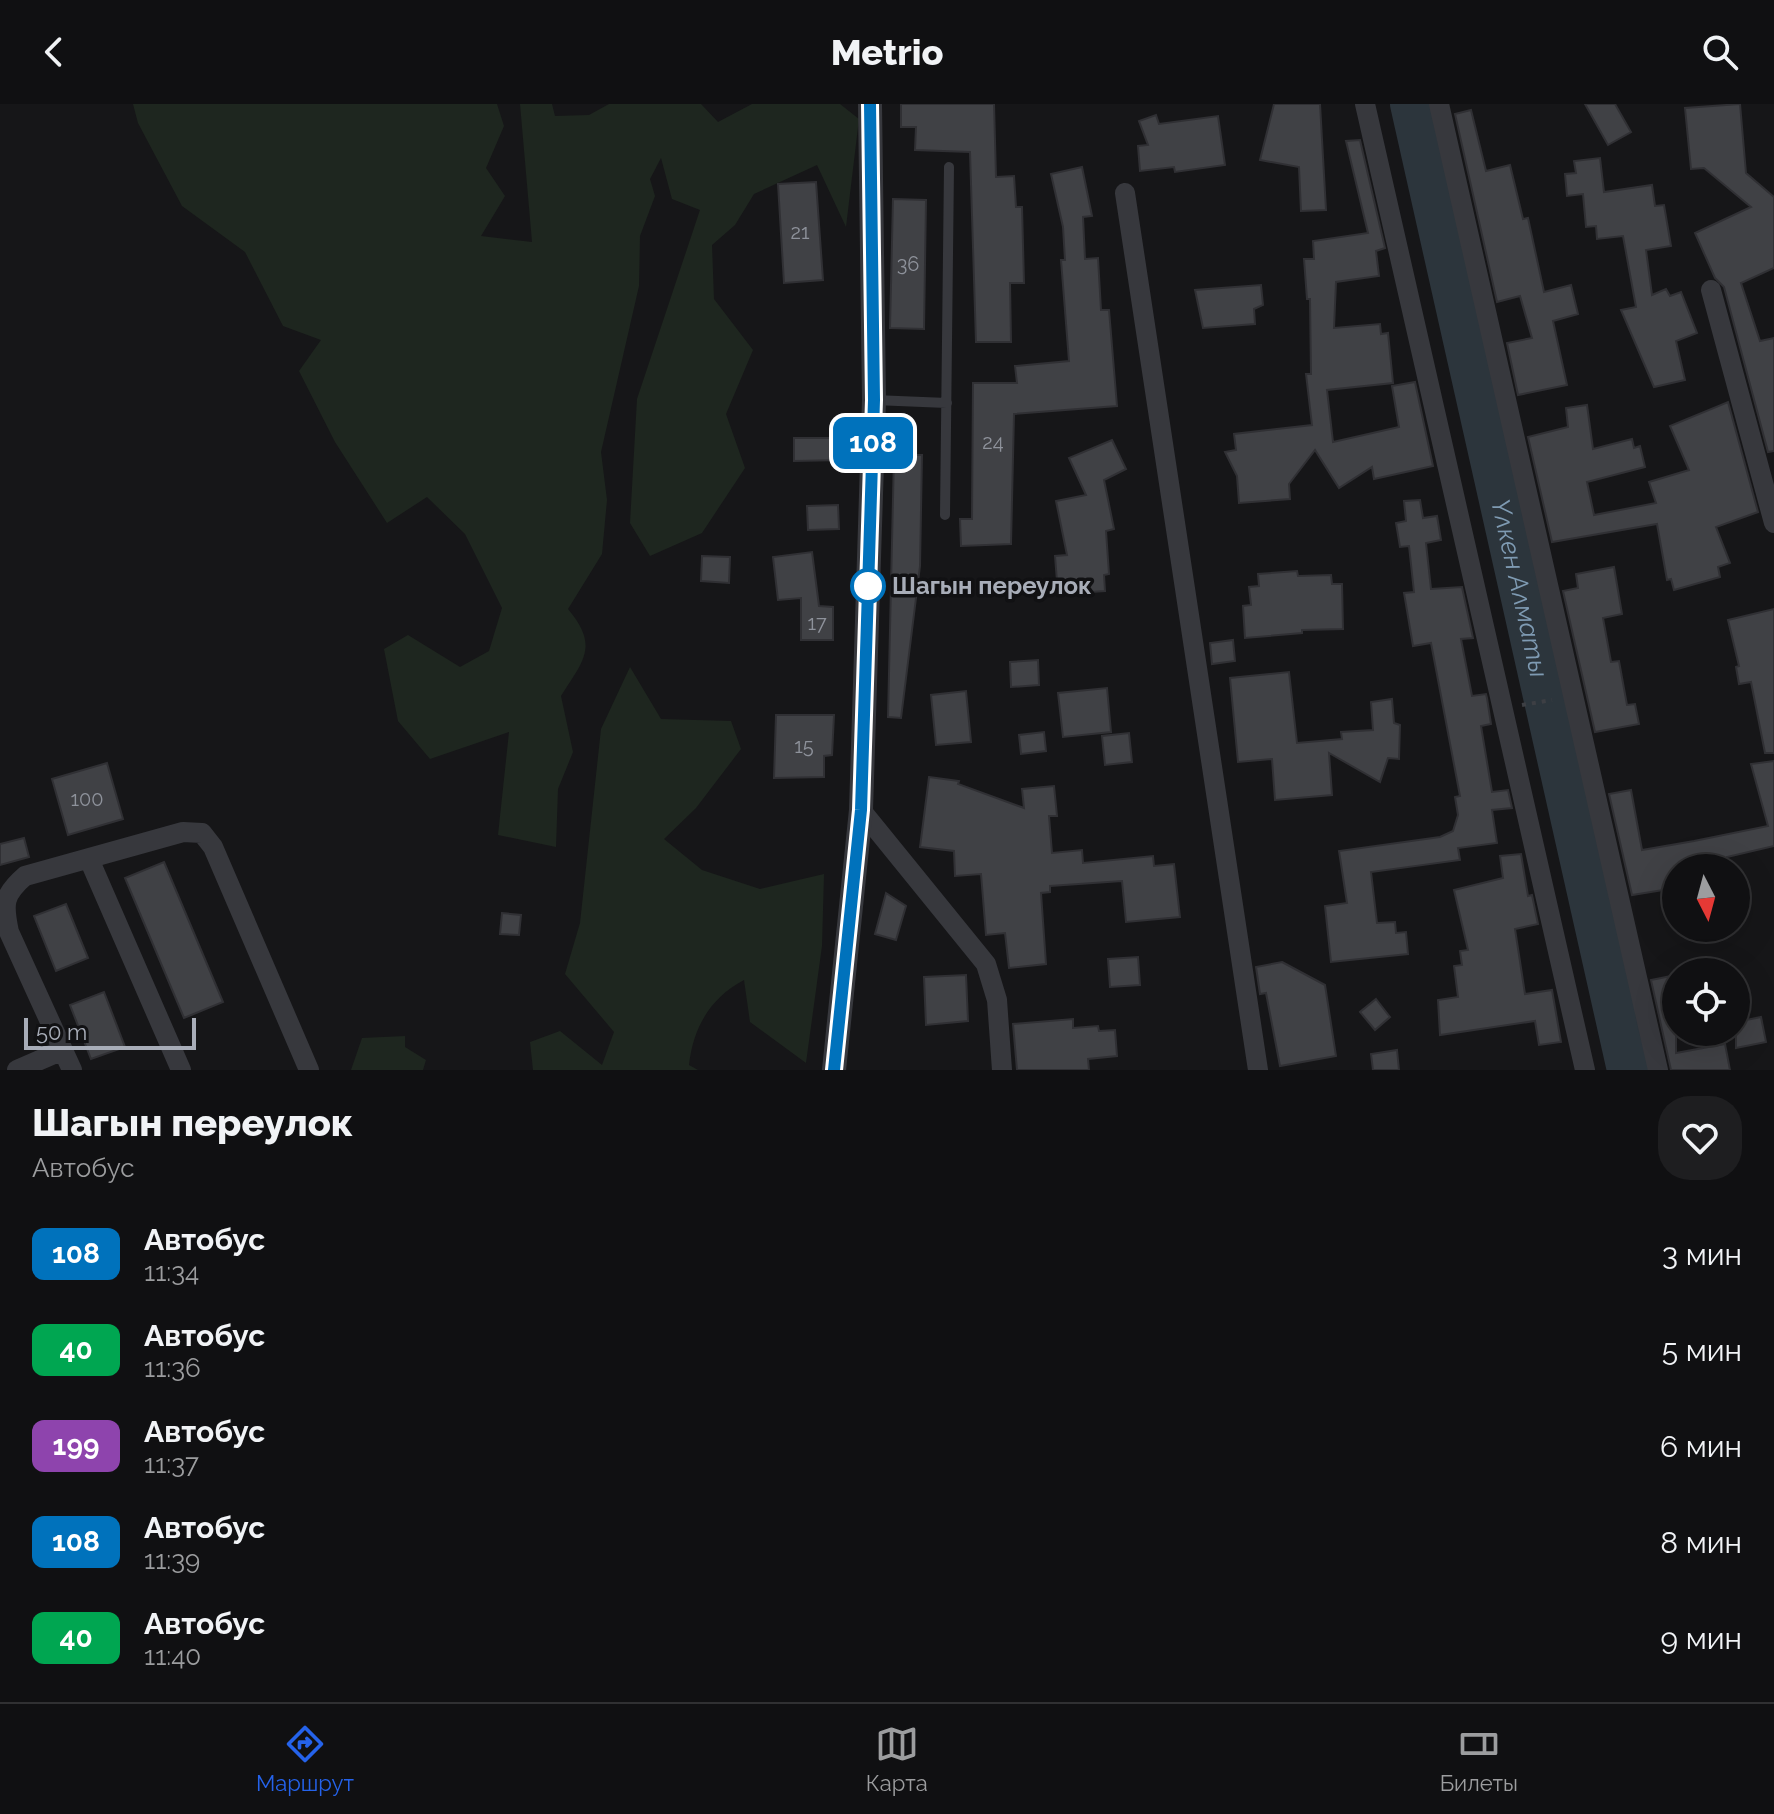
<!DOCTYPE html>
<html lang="ru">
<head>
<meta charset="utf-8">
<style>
  body { margin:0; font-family:Raleway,sans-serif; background:#1e1e20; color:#f1f3f6; height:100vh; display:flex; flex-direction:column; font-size:30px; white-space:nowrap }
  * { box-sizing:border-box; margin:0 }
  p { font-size:26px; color:#9c9d9f }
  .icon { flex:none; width:44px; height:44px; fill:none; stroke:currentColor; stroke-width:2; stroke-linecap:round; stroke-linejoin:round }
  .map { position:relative; height:966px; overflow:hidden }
  .sheet { display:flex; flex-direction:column; background:#101012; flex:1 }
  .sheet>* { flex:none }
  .badge { padding:0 16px; border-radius:12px; font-size:28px; line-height:52px }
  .needle { width:52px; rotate:174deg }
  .buttons { position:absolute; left:1662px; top:750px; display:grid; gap:16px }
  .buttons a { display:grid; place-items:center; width:88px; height:88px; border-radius:50%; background:#101012; box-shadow:0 8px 32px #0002,0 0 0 2px #303032; font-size:40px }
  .scale { position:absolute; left:24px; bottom:20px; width:172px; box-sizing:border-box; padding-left:8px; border:4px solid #a8adb8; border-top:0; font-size:22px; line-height:28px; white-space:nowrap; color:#a8adb8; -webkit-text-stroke:6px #111113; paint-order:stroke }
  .map>.badge { position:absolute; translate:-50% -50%; box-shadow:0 0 0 4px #fff }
  .round { display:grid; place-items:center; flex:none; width:84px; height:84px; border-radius:32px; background:#1e1e20 }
  .overview { display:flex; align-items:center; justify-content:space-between; height:136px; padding:0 32px }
  h1 { font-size:38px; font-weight:800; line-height:60px }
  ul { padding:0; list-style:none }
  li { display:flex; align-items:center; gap:24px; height:96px; padding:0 32px }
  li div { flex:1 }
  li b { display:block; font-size:30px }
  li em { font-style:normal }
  li .badge { min-width:88px; font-weight:700; text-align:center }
  header { display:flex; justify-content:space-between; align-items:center; height:104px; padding:0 32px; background:#101012; font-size:36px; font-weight:800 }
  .dock { display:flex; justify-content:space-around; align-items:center; height:112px; border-top:2px solid #303032; background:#101012; font-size:22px; color:#9c9d9f }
  .dock a { display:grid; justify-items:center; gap:4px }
  .dock .current { color:#2563eb }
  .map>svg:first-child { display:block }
  .green { fill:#1e261f }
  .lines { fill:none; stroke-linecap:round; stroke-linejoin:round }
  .river { stroke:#2c353c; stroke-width:42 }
  .building { fill:#404145; stroke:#303034; stroke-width:2 }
  .path { stroke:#3d3f44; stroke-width:4; stroke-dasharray:4 6; stroke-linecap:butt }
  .service { stroke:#37383d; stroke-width:10 }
  .minor { stroke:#37383d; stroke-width:20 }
  .tertiary { stroke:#37383d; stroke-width:24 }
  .line-casing { stroke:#fff; stroke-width:18 }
  .line { stroke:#0072bc; stroke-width:12 }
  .stop-dot { fill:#fff; stroke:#0072bc; stroke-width:4 }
  .labels { text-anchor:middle; stroke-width:7; stroke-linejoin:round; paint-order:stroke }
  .number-label { font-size:20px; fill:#8e929b }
  .stop-label { font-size:24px; font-weight:bold; fill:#a8adb8; stroke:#111113; text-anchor:start }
  .water-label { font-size:26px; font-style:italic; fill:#7f9bb3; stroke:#111113 }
</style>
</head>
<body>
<header><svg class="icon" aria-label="back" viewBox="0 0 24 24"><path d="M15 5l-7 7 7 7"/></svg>Metrio<svg class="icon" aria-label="search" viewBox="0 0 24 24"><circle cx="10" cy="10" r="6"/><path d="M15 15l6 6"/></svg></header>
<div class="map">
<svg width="1774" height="966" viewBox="0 0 1774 966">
  <rect width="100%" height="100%" fill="#161618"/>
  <path class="green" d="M133 0H497L504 22 486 64 505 92 481 132 532 138 520 0H552L555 12 589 11 609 0H701L718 18 752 0H840L859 15 846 123 817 61 754 90 735 121 712 141 714 195 753 246 726 310 745 364 702 429 650 452 630 419 637 295 700 106 672 95 661 54 650 75 655 92 640 132 639 182 601 348 607 396 602 450 568 505C599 542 584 556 561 592L573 648 558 685 556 743 498 731 509 628 430 655 398 617 384 545 408 531 460 563 489 547 502 504 465 430 427 393 387 419 335 338 299 267 321 236 283 222 245 148 182 102 138 19Z
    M630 563 661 615 731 617 741 645 696 704 664 735 702 766 760 785 824 770 822 842 806 959 750 918 744 876C710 894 693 924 689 961L698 966H533L530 938 560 927 602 961 614 928 565 870 580 819 601 625Z
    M405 932V943L426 956 423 966H351L362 934Z"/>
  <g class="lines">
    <path class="river" id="s1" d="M1411 0 1628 966"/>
  </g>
  <path class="building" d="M901 0H994L996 73 1014 72 1016 103H1022L1024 179H1010L1011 238H976L970 48 915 46 916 23H901Z
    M1274 0H1320L1326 106 1301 107 1299 63 1260 56Z
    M1585 0H1615L1631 28 1608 41Z
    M1740 0 1746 69 1774 93V164L1741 179 1760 237 1774 234V347L1768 348 1724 183 1715 174 1695 129 1751 103 1704 64 1691 65 1685 4Z
    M1471 6 1486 67 1510 61 1523 115 1528 114 1544 188 1571 181 1578 210 1553 217 1567 281 1518 291 1507 239 1532 234 1520 192 1497 198 1455 10Z
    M1156 11 1159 20 1218 12 1225 61 1175 68 1174 63 1140 67 1138 42 1148 41 1139 17Z
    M1360 36 1385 144 1376 147 1379 172 1336 178 1334 224 1380 220 1381 230 1388 229 1393 279 1327 286 1333 338 1399 323 1392 282 1415 278 1433 362 1374 375 1372 363 1339 384 1315 346 1289 380 1290 395 1239 399 1237 372 1225 348 1236 346 1234 330 1312 321 1306 270H1311L1310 195H1307L1304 155H1314L1313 137 1368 129 1346 37Z
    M1600 54 1604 88 1652 81 1655 102 1664 101 1671 142 1646 146 1652 191 1666 185 1670 192 1681 188 1697 229 1676 237 1685 276 1654 283 1621 206 1636 203 1623 132 1597 135 1596 122 1586 123 1583 90 1567 92 1565 70 1576 69 1574 57Z
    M1082 63 1092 112 1083 113 1085 155 1098 154 1101 206H1109L1117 302 1014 310 1011 440 961 442 960 415H972L973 279H1017L1015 262 1069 257 1061 156H1065L1063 123 1051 70Z
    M816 78 823 176 784 179 778 80Z
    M893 95 926 96 924 225 890 224Z
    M1261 181 1263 201 1254 205 1255 220 1203 224 1195 186Z
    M1728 298 1758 408 1716 423 1730 459 1718 463 1720 473 1674 486 1671 475 1667 476 1657 420 1552 438 1528 333 1568 323 1566 304 1587 301 1593 345 1632 335 1634 344 1640 342 1645 363 1587 378 1594 411 1656 399 1649 378 1689 366 1670 322Z
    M794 334H841V356L794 357Z
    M1112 336 1126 365 1104 376 1114 425 1106 427 1109 470 1104 471 1105 487 1058 490 1055 452 1067 451 1056 397 1086 391 1069 354Z
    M894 351H922L920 462 901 614 888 613Z
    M1420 396 1423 414 1437 412 1441 436 1426 439 1431 485 1462 483 1473 534 1461 535 1472 592 1486 590 1487 594 1491 620 1481 622 1492 688 1508 686 1512 704 1492 706 1497 739 1458 744 1460 756 1371 768 1377 819 1395 818 1396 829 1406 828 1408 850 1331 858 1325 802 1347 799 1339 747 1440 733 1453 727 1458 711 1455 693 1460 692 1431 539 1413 542 1404 489 1414 488 1409 442 1400 443 1396 419 1406 417 1404 397Z
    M838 401 839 425 808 426 807 402Z
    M812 448 819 502 833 503V536H801V494L778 496 773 453Z
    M702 452 730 453 729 479 701 477Z
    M1614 463 1622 510 1603 514 1611 558 1619 557 1627 601 1635 600 1639 620 1595 628 1563 487 1578 484 1576 470Z
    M1297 467 1298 472 1331 471 1332 480H1342L1343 525 1302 526V529L1245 534 1243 502 1251 501 1249 483 1259 482 1258 470Z
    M1774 505V649H1765L1751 578 1739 580 1736 563 1739 562 1728 516Z
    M1233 536 1235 557 1212 560 1210 539Z
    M1038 556 1039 581 1011 583 1010 558Z
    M1289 568 1297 639 1342 635 1341 628 1373 626 1371 598 1392 595 1394 619 1400 621 1399 655 1388 654 1380 678 1329 649 1332 691 1275 696 1272 655 1238 658 1230 574Z
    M1107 584 1111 628 1063 633 1058 589Z
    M966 587 971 638 936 641 931 591Z
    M776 611H834L832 651 824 652V673L774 674Z
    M1044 628 1046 647 1021 650 1019 631Z
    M1129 629 1132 658 1105 661 1102 632Z
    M1774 657V742L1727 753 1728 764H1676V784L1632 791 1609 690 1631 686 1642 746 1694 737 1768 722 1751 660Z
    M107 659 123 715 68 731 52 675Z
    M929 673 959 677 958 680 1024 704 1022 685 1054 682 1057 712H1049L1052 749 1082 746 1083 759 1153 752 1154 762 1174 760 1180 813 1126 818 1122 777 1050 782V788L1041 789 1046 860 1009 864 1005 829 986 831 981 770 955 772 954 747 920 743Z
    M24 734 29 753 0 761V740Z
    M1521 750 1528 792 1532 791 1538 820 1515 825 1525 890 1552 886 1561 938 1539 941 1535 917 1440 931 1438 896 1458 893 1454 862 1462 861 1460 847 1468 846 1454 786 1503 774 1500 752Z
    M164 758 223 898 184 914 125 774Z
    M886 789 906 802 896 836 875 830Z
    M66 800 88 854 56 867 34 812Z
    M502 809 521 811 519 831 500 830Z
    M1138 853 1140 881 1110 883 1108 855Z
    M1282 858 1325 881 1336 952 1280 962 1266 889 1260 890 1256 863Z
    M966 871 968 917 926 921 924 873Z
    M1676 871V949L1725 940 1730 966H1671L1651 876Z
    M104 888 125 943 91 955 70 901Z
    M1376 895 1390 913 1375 926 1360 908Z
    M1761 913 1766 938 1736 944V918Z
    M1073 915V924L1098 922 1099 927 1115 926 1117 952 1088 955 1089 966H1017L1013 920Z
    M1397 946 1399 966H1373L1371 950Z"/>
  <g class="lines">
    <path class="path" d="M1522 601 1552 596"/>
    <path class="service" d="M874 296 947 299
      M945 411 949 63"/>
    <path class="minor" d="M1365 0 1585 966
      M1439 0 1658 966
      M1125 89 1258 966
      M1711 186 1774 419
      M861 706 986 860 997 896 1002 966
      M89 755 181 966
      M17 966 63 946
      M72 966 9 828C3 800 3 791 25 772L183 728 202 729 213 743 309 966"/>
    <path class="tertiary" d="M834 966 861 706 874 296 870 0"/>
  </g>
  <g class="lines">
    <g class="line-casing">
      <path id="line" d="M834 966 861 706 874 296 870 0"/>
    </g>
    <use href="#line" class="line"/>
  </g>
  <circle class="stop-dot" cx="868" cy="482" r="16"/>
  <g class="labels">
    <g class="number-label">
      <text x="800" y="135">21</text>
      <text x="908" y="167">36</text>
      <text x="993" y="345">24</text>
      <text x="817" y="526">17</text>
      <text x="804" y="649">15</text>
      <text x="87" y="702">100</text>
    </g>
    <g class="stop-label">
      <text x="892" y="490">Шагын переулок</text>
    </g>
    <g class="water-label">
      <text dy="9" stroke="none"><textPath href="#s1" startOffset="496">Үлкен Алматы</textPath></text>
    </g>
  </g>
</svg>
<div class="buttons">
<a><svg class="needle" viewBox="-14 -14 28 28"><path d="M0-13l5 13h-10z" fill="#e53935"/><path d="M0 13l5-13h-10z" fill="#9c9d9f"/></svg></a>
<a><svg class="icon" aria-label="locate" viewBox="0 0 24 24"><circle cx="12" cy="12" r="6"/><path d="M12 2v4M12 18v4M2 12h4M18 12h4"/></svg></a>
</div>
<div class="scale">50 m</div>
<b class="badge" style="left:873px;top:339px;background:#0072bc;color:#fff">108</b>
</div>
<section class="sheet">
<div class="overview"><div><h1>Шагын переулок</h1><p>Автобус</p></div><a class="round"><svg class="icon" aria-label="heart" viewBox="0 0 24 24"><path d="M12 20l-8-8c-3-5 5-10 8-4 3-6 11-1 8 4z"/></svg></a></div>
<ul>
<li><span class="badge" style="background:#0072bc;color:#fff">108</span><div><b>Автобус</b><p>11:34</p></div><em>3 мин</em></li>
<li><span class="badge" style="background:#00a651;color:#fff">40</span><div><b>Автобус</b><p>11:36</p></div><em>5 мин</em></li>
<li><span class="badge" style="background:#8e44ad;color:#fff">199</span><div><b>Автобус</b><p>11:37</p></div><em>6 мин</em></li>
<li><span class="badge" style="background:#0072bc;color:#fff">108</span><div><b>Автобус</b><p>11:39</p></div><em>8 мин</em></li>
<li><span class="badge" style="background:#00a651;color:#fff">40</span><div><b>Автобус</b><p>11:40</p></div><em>9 мин</em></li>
</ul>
</section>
<nav class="dock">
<a class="current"><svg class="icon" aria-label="directions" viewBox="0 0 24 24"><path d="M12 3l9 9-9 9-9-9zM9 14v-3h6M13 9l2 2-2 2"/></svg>Маршрут</a>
<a><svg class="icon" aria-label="map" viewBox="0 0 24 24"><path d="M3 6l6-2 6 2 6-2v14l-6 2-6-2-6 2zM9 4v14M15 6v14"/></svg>Карта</a>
<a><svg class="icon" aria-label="tickets" viewBox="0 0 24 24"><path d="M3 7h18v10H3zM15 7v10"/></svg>Билеты</a>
</nav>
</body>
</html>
